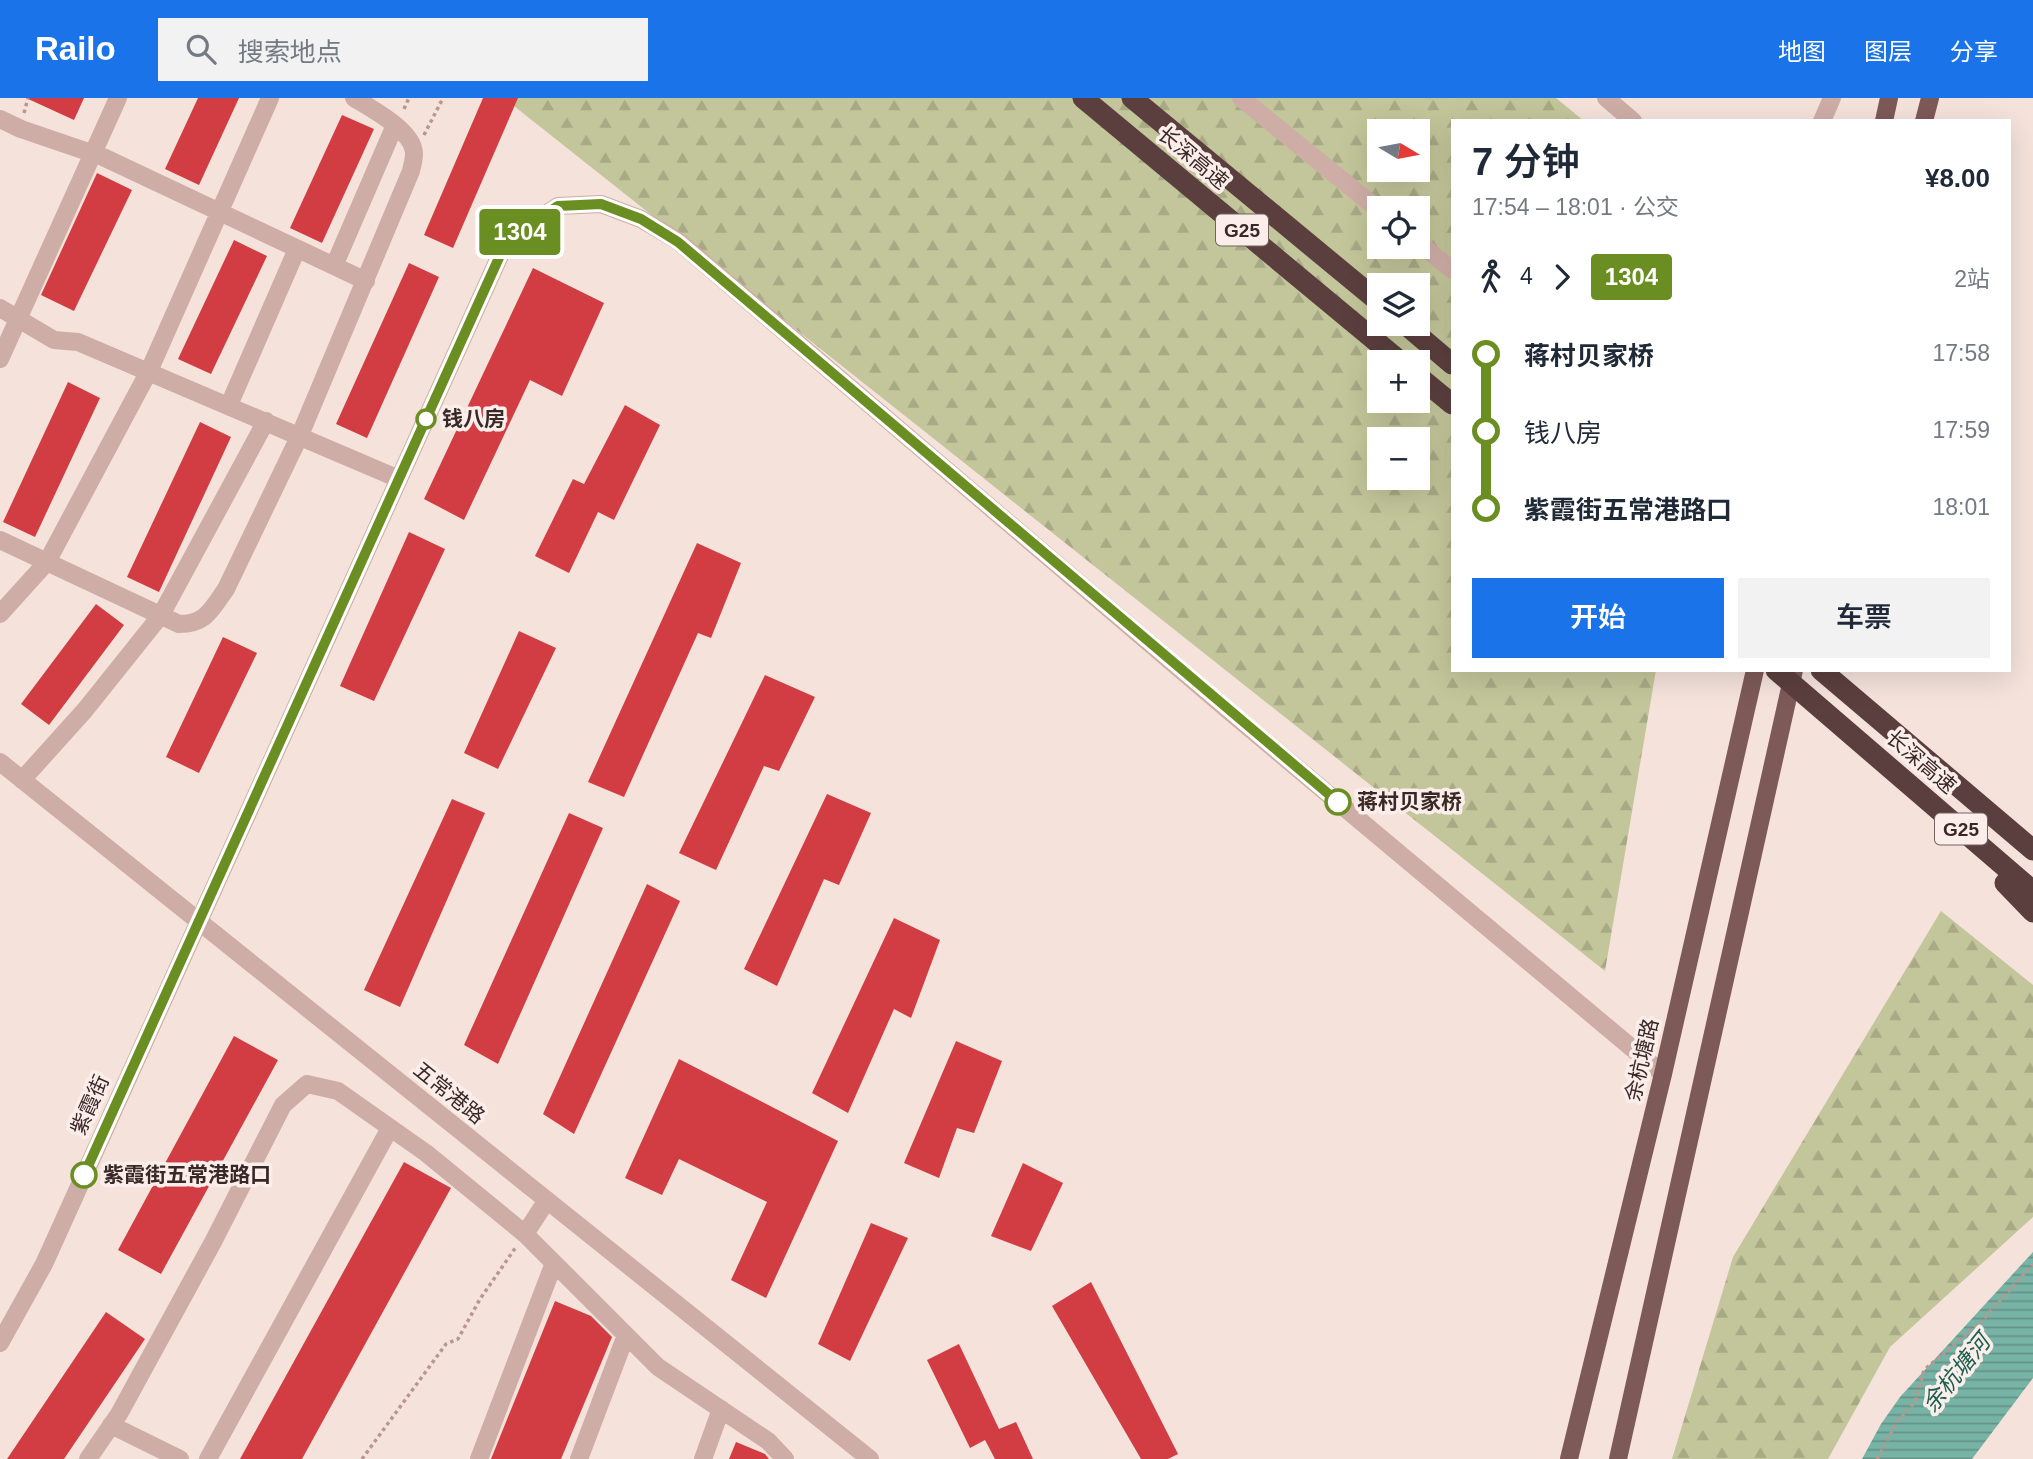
<!DOCTYPE html>
<html lang="zh">
<head>
<meta charset="utf-8">
<style>
  body { margin:0; font-family:Arial,"Noto Sans SC",sans-serif; background:#f2f2f3; color:#1f2937; height:100vh; display:flex; flex-direction:column; font-size:26px; white-space:nowrap }
  * { box-sizing:border-box; margin:0 }
  p { font-size:23px; color:#747a83 }
  .icon { flex:none; width:38px; height:38px; fill:none; stroke:currentColor; stroke-width:2; stroke-linecap:round; stroke-linejoin:round }
  .map { position:relative; flex:1; overflow:hidden }
  .details { position:absolute; left:1451px; top:21px; width:560px; height:553px; display:flex; flex-direction:column; background:#fff; border-radius:0px; box-shadow:0 7px 28px #0002 }
  .details>* { flex:none }
  .badge { padding:0 14px; border-radius:5px; font-size:24px; line-height:46px }
  .needle { width:46px; rotate:100deg }
  .fabs { position:absolute; left:1367px; top:21px; display:grid; gap:14px }
  .fabs a { display:grid; place-items:center; width:63px; height:63px; border-radius:0px; background:#fff; box-shadow:0 7px 28px #0002; font-size:35px }
  .map>.badge { position:absolute; translate:-50% -50%; box-shadow:0 0 0 4px #fff }
  .legs { display:flex; align-items:center; gap:10px; height:77px; padding:0 21px; font-size:23px }
  .legs p { margin-inline-start:auto }
  .headline { display:flex; align-items:center; justify-content:space-between; height:119px; padding:0 21px }
  h1 { font-size:38px; font-weight:600; line-height:52px }
  .primary-button { display:flex; gap:14px; margin-top:auto; padding:14px 21px }
  .primary-button a { flex:1; height:80px; border-radius:0px; background:#1a73e8; color:#fff; font-size:28px; font-weight:600; line-height:80px; text-align:center }
  .primary-button a+a { background:#f2f2f3; color:#1f2937 }
  ul { padding:0 21px; list-style:none }
  li { display:flex; align-items:center; gap:24px; height:77px; font-size:26px }
  li i { display:grid; place-items:center; width:10px; height:100%; margin:0 9px; background:currentColor }
  li i::after { content:''; width:18px; height:18px; margin:-9px; border:5px solid; border-radius:50%; background:#fff }
  li p { margin-inline-start:auto }
  li:first-child i { background:linear-gradient(#0000 50%,currentColor 0) }
  li:last-child i { background:linear-gradient(currentColor 50%,#0000 0) }
  header { display:flex; align-items:center; gap:42px; box-sizing:border-box; height:98px; padding:0 35px; background:#1a73e8; color:#fff }
  header strong { font-size:33px }
  nav { display:flex; gap:38px; margin-inline-start:auto; font-size:24px }
  .search { width:490px; height:63px; background:#f2f2f3; display:flex; align-items:center; gap:18px; box-sizing:border-box; padding:0 24px; border-radius:0px; color:#747a83; font-size:26px }
  .map>svg:first-child { display:block }
  .forest { fill:url(#forest-firs); fill-rule:evenodd }
  .water { fill:url(#water-rules) }
  .building { fill:#d13d43 }
  .lines { fill:none; stroke-linecap:round; stroke-linejoin:round }
  .path { stroke:#ba9690; stroke-width:3.5; stroke-dasharray:3.5 3.5; stroke-linecap:butt }
  .minor { stroke:#ceada6; stroke-width:18 }
  .major { stroke:#7d5957; stroke-width:18 }
  .highway { stroke:#5b3f3e; stroke-width:21 }
  .line-1-casing { stroke:#fff; stroke-width:16 }
  .line-1 { stroke:#6b8e23; stroke-width:10 }
  .stop-1-dot { fill:#fff; stroke:#6b8e23; stroke-width:3.5 }
  .labels { text-anchor:middle; stroke-width:7; stroke-linejoin:round; paint-order:stroke }
  .shield { fill:#fbede9; stroke:#736362; stroke-width:2 }
  .shield-label { font-size:19px; font-weight:bold; fill:#392828 }
  .street-label { font-size:21px; fill:#392828; stroke:#fbede9 }
  .stop-label { font-size:21px; font-weight:bold; fill:#392828; stroke:#fbede9; text-anchor:start }
  .water-label { font-size:23px; font-style:italic; fill:#195f50; stroke:#fbede9 }
</style>
</head>
<body>
<header>
<strong>Railo</strong>
<div class="search"><svg class="icon" aria-label="search" viewBox="0 0 24 24"><circle cx="10" cy="10" r="6"/><path d="M15 15l6 6"/></svg>搜索地点</div>
<nav><a>地图</a><a>图层</a><a>分享</a></nav>
</header>
<div class="map">
<svg width="2033" height="1361" viewBox="0 0 2033 1361">
  <defs>
    <pattern id="forest-firs" width="22" height="20" patternUnits="userSpaceOnUse" patternTransform="scale(1.75)"><rect width="22" height="20" fill="#c3c59a"/><path d="M5 1l3.5 6h-7zM16 11l3.5 6h-7z" fill="#a8a985"/></pattern>
    <pattern id="water-rules" width="6" height="5" patternUnits="userSpaceOnUse" patternTransform="scale(1.75)"><rect width="6" height="5" fill="#78b4a6"/><path d="M0 2.5h6" fill="none" stroke="#639287"/></pattern>
  </defs>
  <rect width="100%" height="100%" fill="#f4e2db"/>
  <path class="forest" d="M504 0H1556L1584 23H1452V572H1656L1605 873ZM1379 33H1418V72H1379ZM1379 110H1418V149H1379ZM1379 187H1418V226H1379ZM1379 264H1418V303H1379ZM1379 341H1418V380H1379Z
    M1941 813 2033 887V1119L1890 1249 1828 1361H1672L1733 1159Z"/>
  <path class="water" d="M2033 1154V1280L1972 1361H1862L1881 1326 1900 1299Z"/>
  <path class="building" d="M26 0H84L74 22Z
    M198 0H239L199 87 165 71Z
    M483 0H518L453 150 424 137Z
    M342 17 374 31 322 145 290 130Z
    M97 75 132 92 74 213 41 197Z
    M234 142 267 158 211 276 178 261Z
    M409 165 439 179 367 340 336 326Z
    M533 170 604 205 562 298 530 282 464 422 424 401Z
    M68 284 100 300 35 439 3 424Z
    M625 307 660 327 614 422 598 414 569 475 535 458 573 381 584 386Z
    M200 324 231 339 159 494 127 479Z
    M409 434 445 451 374 603 340 588Z
    M697 445 741 465 711 540 698 535 624 699 588 684Z
    M96 506 124 527 49 627 21 606Z
    M519 533 556 550 498 671 464 655Z
    M223 539 257 555 199 675 166 659Z
    M765 577 815 599 779 673 764 668 716 772 679 755Z
    M827 696 871 715 839 787 824 781 777 888 744 871Z
    M452 701 485 715 400 909 364 892Z
    M569 715 603 730 498 966 464 947Z
    M647 786 680 803 574 1036 543 1016Z
    M894 820 940 842 911 920 894 911 848 1015 812 995Z
    M234 938 278 962 161 1176 118 1152Z
    M956 943 1002 963 974 1035 957 1030 939 1080 904 1065Z
    M679 961 838 1043 766 1200 731 1182 767 1104 679 1061 662 1097 625 1080Z
    M404 1064 451 1090 302 1361H240Z
    M1023 1065 1063 1085 1031 1153 991 1138Z
    M871 1125 908 1140 850 1263 818 1246Z
    M1091 1184 1178 1356 1168 1361H1141L1052 1208Z
    M555 1203 591 1218 612 1239 561 1361H491Z
    M106 1214 145 1241 64 1361H7Z
    M959 1246 999 1331 1016 1324 1033 1361H995L985 1342 970 1350 927 1262Z
    M736 1344 765 1356 769 1361H729Z"/>
  <g class="lines">
    <path class="path" d="M404 11 409 0
      M24 15 28 0
      M424 37 443 0
      M362 1361 446 1246 458 1241 480 1201 516 1149
      M1877 1361 1897 1324 1915 1304 1924 1272 1980 1225 2033 1166"/>
    <path class="minor" d="M1241 0 1379 112
      M1606 0 1633 23
      M0 21 21 31 103 59 366 183
      M1822 23 1832 0
      M1418 144 1452 172
      M334 168 395 27
      M0 210 54 242 78 244 399 381
      M0 261 118 0
      M229 307 297 151
      M0 442 179 526C206 526 211 512 226 491L300 337 411 73C412 68 414 62 414 56 414 33 372 11 354 0
      M0 516 47 464 149 273 270 0
      M0 664 870 1361
      M22 682 85 612 161 517 266 323
      M525 1136 547 1102
      M0 1245 44 1166 507 142 558 108 601 106 641 121 678 143 1230 614 1663 976
      M111 1327 180 1361
      M88 1361 119 1316 213 1144 283 1007 307 986 338 993 426 1055 525 1136 658 1269 768 1343 785 1361
      M208 1361 390 1030
      M479 1361 554 1165
      M579 1361 626 1237
      M703 1361 721 1311"/>
    <path class="major" d="M1884 23 1889 0
      M1924 23 1930 0
      M1569 1361 1663 976 1755 572
      M1618 1361 1794 572"/>
    <path class="highway" d="M1083 0 1401 264
      M1132 0 1379 204
      M1405 226 1452 266
      M1418 278 1452 306
      M1776 572 2033 793
      M1821 572 2033 752
      M2005 785 2033 814"/>
  </g>
  <g class="lines">
    <g class="line-1-casing">
      <path id="line-1" d="M84 1077 507 142 558 108 601 106 641 121 678 144 1338 704"/>
    </g>
    <use href="#line-1" class="line-1"/>
  </g>
  <g class="stop-1-dot">
    <circle cx="426" cy="321" r="9"/>
    <circle cx="1338" cy="704" r="12"/>
    <circle cx="84" cy="1077" r="12"/>
  </g>
  <g class="labels">
    <g class="shield">
      <rect x="1216" y="116.5" width="52" height="31" rx="5"/>
      <rect x="1935" y="715.5" width="52" height="31" rx="5"/>
    </g>
    <g class="shield-label">
      <text x="1242" y="139">G25</text>
      <text x="1961" y="738">G25</text>
    </g>
    <g class="street-label">
      <text transform="translate(1193 60) rotate(40)" y="7">长深高速</text>
      <text transform="translate(1921 664) rotate(41)" y="7">长深高速</text>
      <text transform="translate(1642 962) rotate(-77)" y="7">余杭塘路</text>
      <text transform="translate(449 995) rotate(39)" y="7">五常港路</text>
      <text transform="translate(90 1007) rotate(-66)" y="7">紫霞街</text>
    </g>
    <g class="stop-label">
      <text x="442" y="328">钱八房</text>
      <text x="1357" y="711">蒋村贝家桥</text>
      <text x="103" y="1084">紫霞街五常港路口</text>
    </g>
    <g class="water-label">
      <text transform="translate(1956 1275) rotate(-51)" y="8">余杭塘河</text>
    </g>
  </g>
</svg>
<div class="fabs">
<a><svg class="needle" viewBox="-14 -14 28 28"><path d="M0-13l5 13h-10z" fill="#e53935"/><path d="M0 13l5-13h-10z" fill="#747a83"/></svg></a>
<a><svg class="icon" aria-label="locate" viewBox="0 0 24 24"><circle cx="12" cy="12" r="6"/><path d="M12 2v4M12 18v4M2 12h4M18 12h4"/></svg></a>
<a><svg class="icon" aria-label="layers" viewBox="0 0 24 24"><path d="M12 4l9 5-9 5-9-5zM3 14l9 5 9-5"/></svg></a>
<a>+</a>
<a>−</a>
</div>
<b class="badge" style="left:520px;top:134px;background:#6b8e23;color:#fff">1304</b>
<section class="details">
<div class="headline"><div><h1>7 分钟</h1><p>17:54 – 18:01 · 公交</p></div><b>¥8.00</b></div>
<div class="legs"><svg class="icon" aria-label="walk" viewBox="0 0 24 24"><circle cx="13" cy="4" r="2"/><path d="M13 8l-2 6 4 7M11 14l-3 7M7 12l3-4h3l4 4"/></svg>4<svg class="icon" aria-label="forward" viewBox="0 0 24 24"><path d="M9 5l7 7-7 7"/></svg><b class="badge" style="background:#6b8e23;color:#fff">1304</b><p>2站</p></div>
<ul>
<li><i style="color:#6b8e23"></i><b>蒋村贝家桥</b><p>17:58</p></li>
<li><i style="color:#6b8e23"></i><span>钱八房</span><p>17:59</p></li>
<li><i style="color:#6b8e23"></i><b>紫霞街五常港路口</b><p>18:01</p></li>
</ul>
<div class="primary-button"><a>开始</a><a>车票</a></div>
</section>
</div>
</body>
</html>
